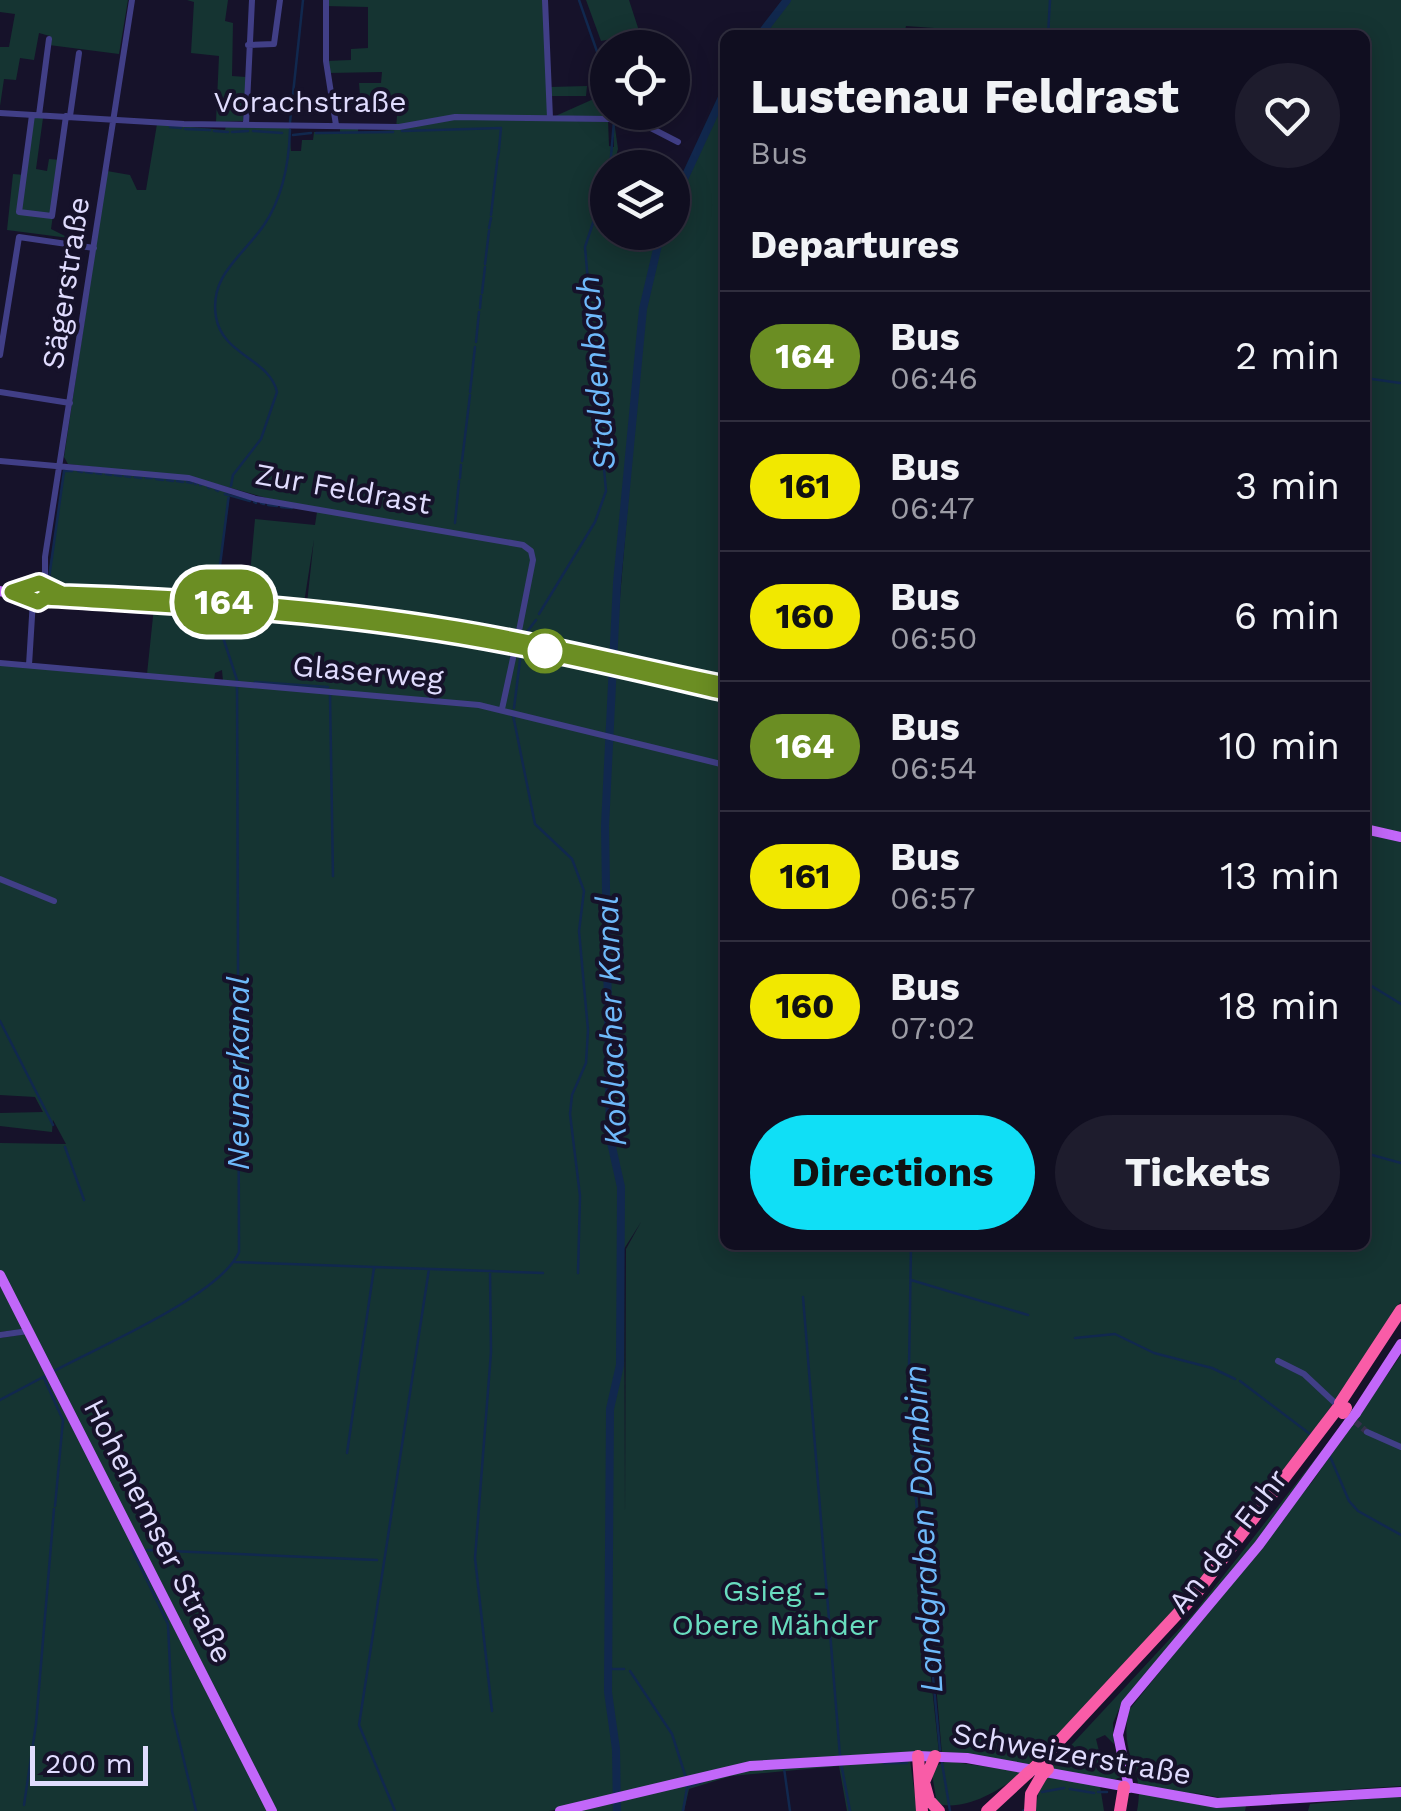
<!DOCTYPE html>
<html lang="en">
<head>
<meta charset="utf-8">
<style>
  body { margin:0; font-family:"Work Sans",sans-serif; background:#1e1c2d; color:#f1f3f6; height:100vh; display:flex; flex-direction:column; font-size:38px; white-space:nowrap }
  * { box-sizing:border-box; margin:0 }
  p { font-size:32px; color:#9c9ca5 }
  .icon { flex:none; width:55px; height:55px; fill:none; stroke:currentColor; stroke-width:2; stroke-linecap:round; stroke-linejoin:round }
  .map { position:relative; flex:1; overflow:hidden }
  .details { position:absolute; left:720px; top:30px; width:650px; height:1220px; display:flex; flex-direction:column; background:#100e20; border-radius:15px; box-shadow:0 5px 25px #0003,0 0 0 2px #302e3e }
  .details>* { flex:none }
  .badge { padding:0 20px; border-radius:32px; font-size:35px; line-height:65px }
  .fabs { position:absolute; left:590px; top:30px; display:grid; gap:20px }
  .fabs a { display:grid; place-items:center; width:100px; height:100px; border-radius:50%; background:#100e20; box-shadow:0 5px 25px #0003,0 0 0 2px #302e3e; font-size:50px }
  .scale { position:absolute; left:30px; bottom:25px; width:118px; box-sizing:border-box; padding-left:10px; border:5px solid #e0dcfe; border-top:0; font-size:28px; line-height:35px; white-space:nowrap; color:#e0dcfe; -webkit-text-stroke:8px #16122a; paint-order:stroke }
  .map>.badge { position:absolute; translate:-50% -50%; box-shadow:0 0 0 5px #fff }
  h2 { padding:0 30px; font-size:38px; line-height:90px }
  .round { display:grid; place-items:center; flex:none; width:105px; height:105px; border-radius:52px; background:#1e1c2d }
  .overview { display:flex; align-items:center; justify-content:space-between; height:170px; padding:0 30px }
  h1 { font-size:48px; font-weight:700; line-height:75px }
  .cta { display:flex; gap:20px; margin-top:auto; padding:20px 30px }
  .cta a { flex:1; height:115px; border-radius:60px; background:#10dff6; color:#111; font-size:40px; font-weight:700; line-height:115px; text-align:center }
  .cta a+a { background:#1e1c2d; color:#f1f3f6 }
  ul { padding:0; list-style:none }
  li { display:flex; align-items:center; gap:30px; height:130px; padding:0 30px; border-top:2px solid #302e3e }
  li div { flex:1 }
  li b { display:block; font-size:38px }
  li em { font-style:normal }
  li .badge { min-width:110px; font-weight:700; text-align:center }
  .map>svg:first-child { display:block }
  .green { fill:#153432; fill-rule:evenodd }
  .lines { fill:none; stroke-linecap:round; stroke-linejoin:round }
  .stream { stroke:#11284e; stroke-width:2.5 }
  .river { stroke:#11284e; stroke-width:8 }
  .minor-tunnel { stroke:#34304a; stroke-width:6; stroke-dasharray:6 3; stroke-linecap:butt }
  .minor { stroke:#413f87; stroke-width:6 }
  .major { stroke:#c267f9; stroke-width:10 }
  .highway { stroke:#f95ca7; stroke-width:12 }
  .major-bridge { stroke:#c267f9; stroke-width:10 }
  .highway-bridge { stroke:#f95ca7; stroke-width:12 }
  .line-casing { stroke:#fff; stroke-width:22 }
  .line { stroke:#6b8e23; stroke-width:15 }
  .stop-dot { fill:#fff; stroke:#6b8e23; stroke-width:5 }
  .labels { text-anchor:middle; stroke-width:8; stroke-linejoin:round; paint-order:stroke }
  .street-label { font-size:30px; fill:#e0dcfe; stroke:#16122a }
  .park-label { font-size:30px; fill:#69ddbf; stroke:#16122a }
  .water-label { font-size:32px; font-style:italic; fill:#6eb9fa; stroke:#16122a }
</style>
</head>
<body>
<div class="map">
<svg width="1401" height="1811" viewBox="0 0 1401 1811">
  <rect width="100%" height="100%" fill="#16122a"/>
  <path class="green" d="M0 0H128L119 54 49 45 50 36 39 33 34 60 20 58 16 80 4 79 0 106V47H9L15 14 0 12Z
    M187 0H228L225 21 233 23 232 76 246 77 243 121 216 122 219 56 191 53 194 2Z
    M326 0H545L550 87 587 86 586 96H550L551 118 607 93 609 146 614 147V121L618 149 613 167 610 162 608 168V232L660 233 639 325 610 668 614 669 643 324 664 233 672 232 673 211 725 96V1245H1365V35H1033L906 26 904 35H763L789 0H1401V1301L1294 1462 1184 1601 1029 1765 942 1754 911 1392 927 1640 939 1753 774 1761 549 1811H0V1338L27 1334 0 1271V1143L66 1144 53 1120 52 1132 0 1126V1113L43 1112 35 1097 0 1095V663L223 681 222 670 215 673 214 680 147 674 154 607 306 612 314 539 304 603 248 596 255 519 315 525 317 512 195 478 68 464 64 457 107 171 130 175 137 190H146L157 124 225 130 226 126 289 124 291 151H301L302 140H313L314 132H340V126H358V132L396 130 398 101 333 105 332 97 360 95 359 83H381L382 72 328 73 326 61 351 60V49L368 48V7L325 6ZM641 1222 626 1249 625 1517 624 1249Z
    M586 0H629L640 34 601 41Z
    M34 117 43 118 36 169 47 171 49 159 61 160 51 229 69 238 7 230 13 174 25 175Z
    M65 469 182 479 230 493 216 599 56 589 49 570Z
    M0 1282 23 1329 0 1332Z
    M1401 1355V1786L1221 1798 1190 1792 1246 1806 1245 1811H1137C1146 1766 1118 1758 1129 1710L1312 1482Z
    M1323 1449 1237 1567 1122 1702 1113 1723 1114 1744 1105 1735 1096 1739 1099 1751 1119 1758 1121 1777 1108 1782 1049 1769 1194 1613Z
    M910 1760 917 1811H847L839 1766 731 1776 689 1789 684 1811H570L751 1768Z
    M947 1761 1023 1772C1000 1790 968 1811 937 1804L931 1768Z
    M1042 1775 1100 1786 1104 1811H1035Z
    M1401 1796V1811H1308L1310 1804Z"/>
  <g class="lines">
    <path class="stream" d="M579 0 608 83
      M1048 35 1050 0
      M290 122 303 0
      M170 127 181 128
      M185 129 210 130
      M214 131 228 132
      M253 131 282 133
      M402 131 501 128 499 149
      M232 132 248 131
      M316 133 393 132
      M293 135 311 133
      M497 161 499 151
      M610 168 614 121
      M491 215 497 163
      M489 228 491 218
      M485 264 489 231
      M482 293 485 267
      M480 308 481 296
      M476 342 479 312
      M1365 378 1400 383
      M470 392 475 347
      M462 461 470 395
      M78 471 82 472
      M86 472 92 473
      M96 473 101 474
      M106 474 111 475
      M115 475 121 476
      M125 476 130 477
      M135 477 141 478
      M146 478H152
      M460 478 461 465
      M156 479 163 480
      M167 480 173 481
      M177 481 183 482
      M187 482 192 483
      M195 484H196
      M200 485H201
      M231 486 233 475 261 439 277 392C270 359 222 355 216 317 209 275 243 256 264 225 283 197 289 163 290 130
      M208 487 209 488
      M216 490 218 491
      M225 494 250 501
      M254 502 256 503
      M261 503 264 504
      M268 505 277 506
      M281 507 292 508
      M455 523 459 481
      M49 578 64 471H72
      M216 597 229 494
      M539 614 595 522 606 491 585 247 608 178
      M524 636 536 620
      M255 682 328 687
      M330 695 333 876
      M514 708 521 652
      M513 715 535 824 572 859 584 891 579 931 588 1030 586 1063 572 1095 570 1114 580 1196 578 1273
      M1365 982 1401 1004
      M0 1021 53 1125
      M65 1147 84 1200
      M1365 1153 1401 1163
      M911 1245 909 1370 915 1489 940 1750
      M235 1262 543 1273
      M490 1271 491 1352 475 1558 492 1711
      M911 1280 1028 1315
      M803 1297 840 1756
      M1075 1338 1115 1334 1154 1353 1212 1368 1235 1379
      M54 1371C98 1347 221 1295 239 1252L237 680 215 613
      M44 1378 63 1420 55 1506
      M1240 1381 1310 1434
      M0 1400 47 1375
      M347 1453 374 1268
      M1329 1454 1349 1501 1358 1511 1401 1535
      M132 1549 168 1624 172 1711 196 1811
      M147 1550 377 1560
      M608 1669H624
      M630 1671 672 1734 686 1778
      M841 1763 850 1811
      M884 1763H907
      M942 1763 950 1811
      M784 1768 790 1811
      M687 1787 702 1782
      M1070 1789 1094 1793
      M1042 1792 1064 1788
      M1098 1792H1107
      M24 1805 36 1724 54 1509
      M395 1811 359 1725 429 1269
      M683 1811 687 1788
      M1023 1811 1024 1810"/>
    <path class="river" d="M760 35 787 0
      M672 205 725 91
      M617 1811 616 1749 608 1692 610 1409 620 1365 621 1187 610 1138 605 826 617 583 643 309 661 232"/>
    <path class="minor-tunnel" d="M1349 1416 1367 1432"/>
    <path class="minor" d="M326 0V61L336 125
      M545 0 550 118
      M248 45 274 44 280 0
      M0 113 184 124 399 127 455 117 609 119 645 125 678 142
      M32 115 19 212 52 216 66 116
      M39 115 49 39
      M70 116 79 53
      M246 124 252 0
      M0 355 19 237 94 248
      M0 392 70 403
      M0 461 189 478 256 499 523 545 531 551 533 560 518 636
      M45 586V557L132 0
      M0 663 479 705 725 765
      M29 665 33 600
      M502 709 515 649
      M0 879 54 901
      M0 1335 28 1331
      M1278 1361 1304 1374 1335 1403
      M1367 1432 1401 1447"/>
    <path class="major" d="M17 590 39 583 60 593
      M0 591 37 601 46 597C178 603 311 612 441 632 537 648 631 670 725 692
      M1365 829 1401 837
      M0 1275 272 1811
      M1356 1413 1401 1344
      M1129 1788 1118 1735 1126 1704 1259 1545 1349 1422
      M560 1811 750 1766 918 1756 967 1758 1217 1803 1401 1792"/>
    <path class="highway" d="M1340 1403 1401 1310
      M918 1756 922 1811
      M935 1756 924 1782 929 1800 939 1811
      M1035 1767 1195 1595 1337 1409
      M987 1811 1028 1773
      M1030 1811 1031 1794 1042 1775
      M1120 1811 1124 1787"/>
    <path class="major-bridge" d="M1349 1422 1356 1413"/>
    <path class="highway-bridge" d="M1343 1413 1346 1408
      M1028 1773 1035 1767
      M1042 1775 1048 1769"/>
  </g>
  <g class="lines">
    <g class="line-casing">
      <path id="line" d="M725 685C635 667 547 644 456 629 326 607 193 598 62 594L39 583 12 592 38 602 46 597C168 605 290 610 411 628 517 643 621 668 725 692"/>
    </g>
    <use href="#line" class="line"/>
  </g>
  <circle class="stop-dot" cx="545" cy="651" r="20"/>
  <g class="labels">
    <g class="street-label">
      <text x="310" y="112">Vorachstraße</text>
      <text transform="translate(66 283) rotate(-81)" y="10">Sägerstraße</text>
      <text transform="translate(343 489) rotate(10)" y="10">Zur Feldrast</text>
      <text transform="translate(368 672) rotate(5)" y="10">Glaserweg</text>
      <text transform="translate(158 1531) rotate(63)" y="10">Hohenemser Straße</text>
      <text transform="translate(1228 1541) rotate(-52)" y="10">An der Fuhr</text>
      <text transform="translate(1072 1754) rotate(10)" y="10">Schweizerstraße</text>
    </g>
    <g class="park-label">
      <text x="775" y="1601">Gsieg -<tspan x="775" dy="34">Obere Mähder</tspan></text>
    </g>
    <g class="water-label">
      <text transform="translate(596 373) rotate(-95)" y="11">Staldenbach</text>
      <text transform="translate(611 1021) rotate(-92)" y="11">Koblacher Kanal</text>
      <text transform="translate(238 1073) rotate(-90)" y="11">Neunerkanal</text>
      <text transform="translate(923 1529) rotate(-93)" y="11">Landgraben Dornbirn</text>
    </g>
  </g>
</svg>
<div class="fabs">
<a><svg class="icon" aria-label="locate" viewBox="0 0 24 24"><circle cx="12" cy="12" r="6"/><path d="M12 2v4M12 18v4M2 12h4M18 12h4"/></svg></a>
<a><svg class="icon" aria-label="layers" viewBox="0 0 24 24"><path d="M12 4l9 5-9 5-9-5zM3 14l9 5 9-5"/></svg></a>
</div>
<div class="scale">200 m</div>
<b class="badge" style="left:224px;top:602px;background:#6b8e23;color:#fff">164</b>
<section class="details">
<div class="overview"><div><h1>Lustenau Feldrast</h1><p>Bus</p></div><a class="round"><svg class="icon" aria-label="heart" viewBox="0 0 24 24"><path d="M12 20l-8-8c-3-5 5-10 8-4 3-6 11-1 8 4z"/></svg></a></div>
<h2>Departures</h2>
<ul>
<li><span class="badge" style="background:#6b8e23;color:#fff">164</span><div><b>Bus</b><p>06:46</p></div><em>2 min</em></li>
<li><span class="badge" style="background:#f1e800;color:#111">161</span><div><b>Bus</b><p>06:47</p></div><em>3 min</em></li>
<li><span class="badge" style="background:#f1e800;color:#111">160</span><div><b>Bus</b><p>06:50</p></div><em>6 min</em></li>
<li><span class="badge" style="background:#6b8e23;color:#fff">164</span><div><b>Bus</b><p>06:54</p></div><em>10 min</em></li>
<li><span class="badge" style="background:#f1e800;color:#111">161</span><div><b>Bus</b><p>06:57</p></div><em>13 min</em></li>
<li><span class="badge" style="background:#f1e800;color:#111">160</span><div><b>Bus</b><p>07:02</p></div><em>18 min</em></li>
</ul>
<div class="cta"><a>Directions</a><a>Tickets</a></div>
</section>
</div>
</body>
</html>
